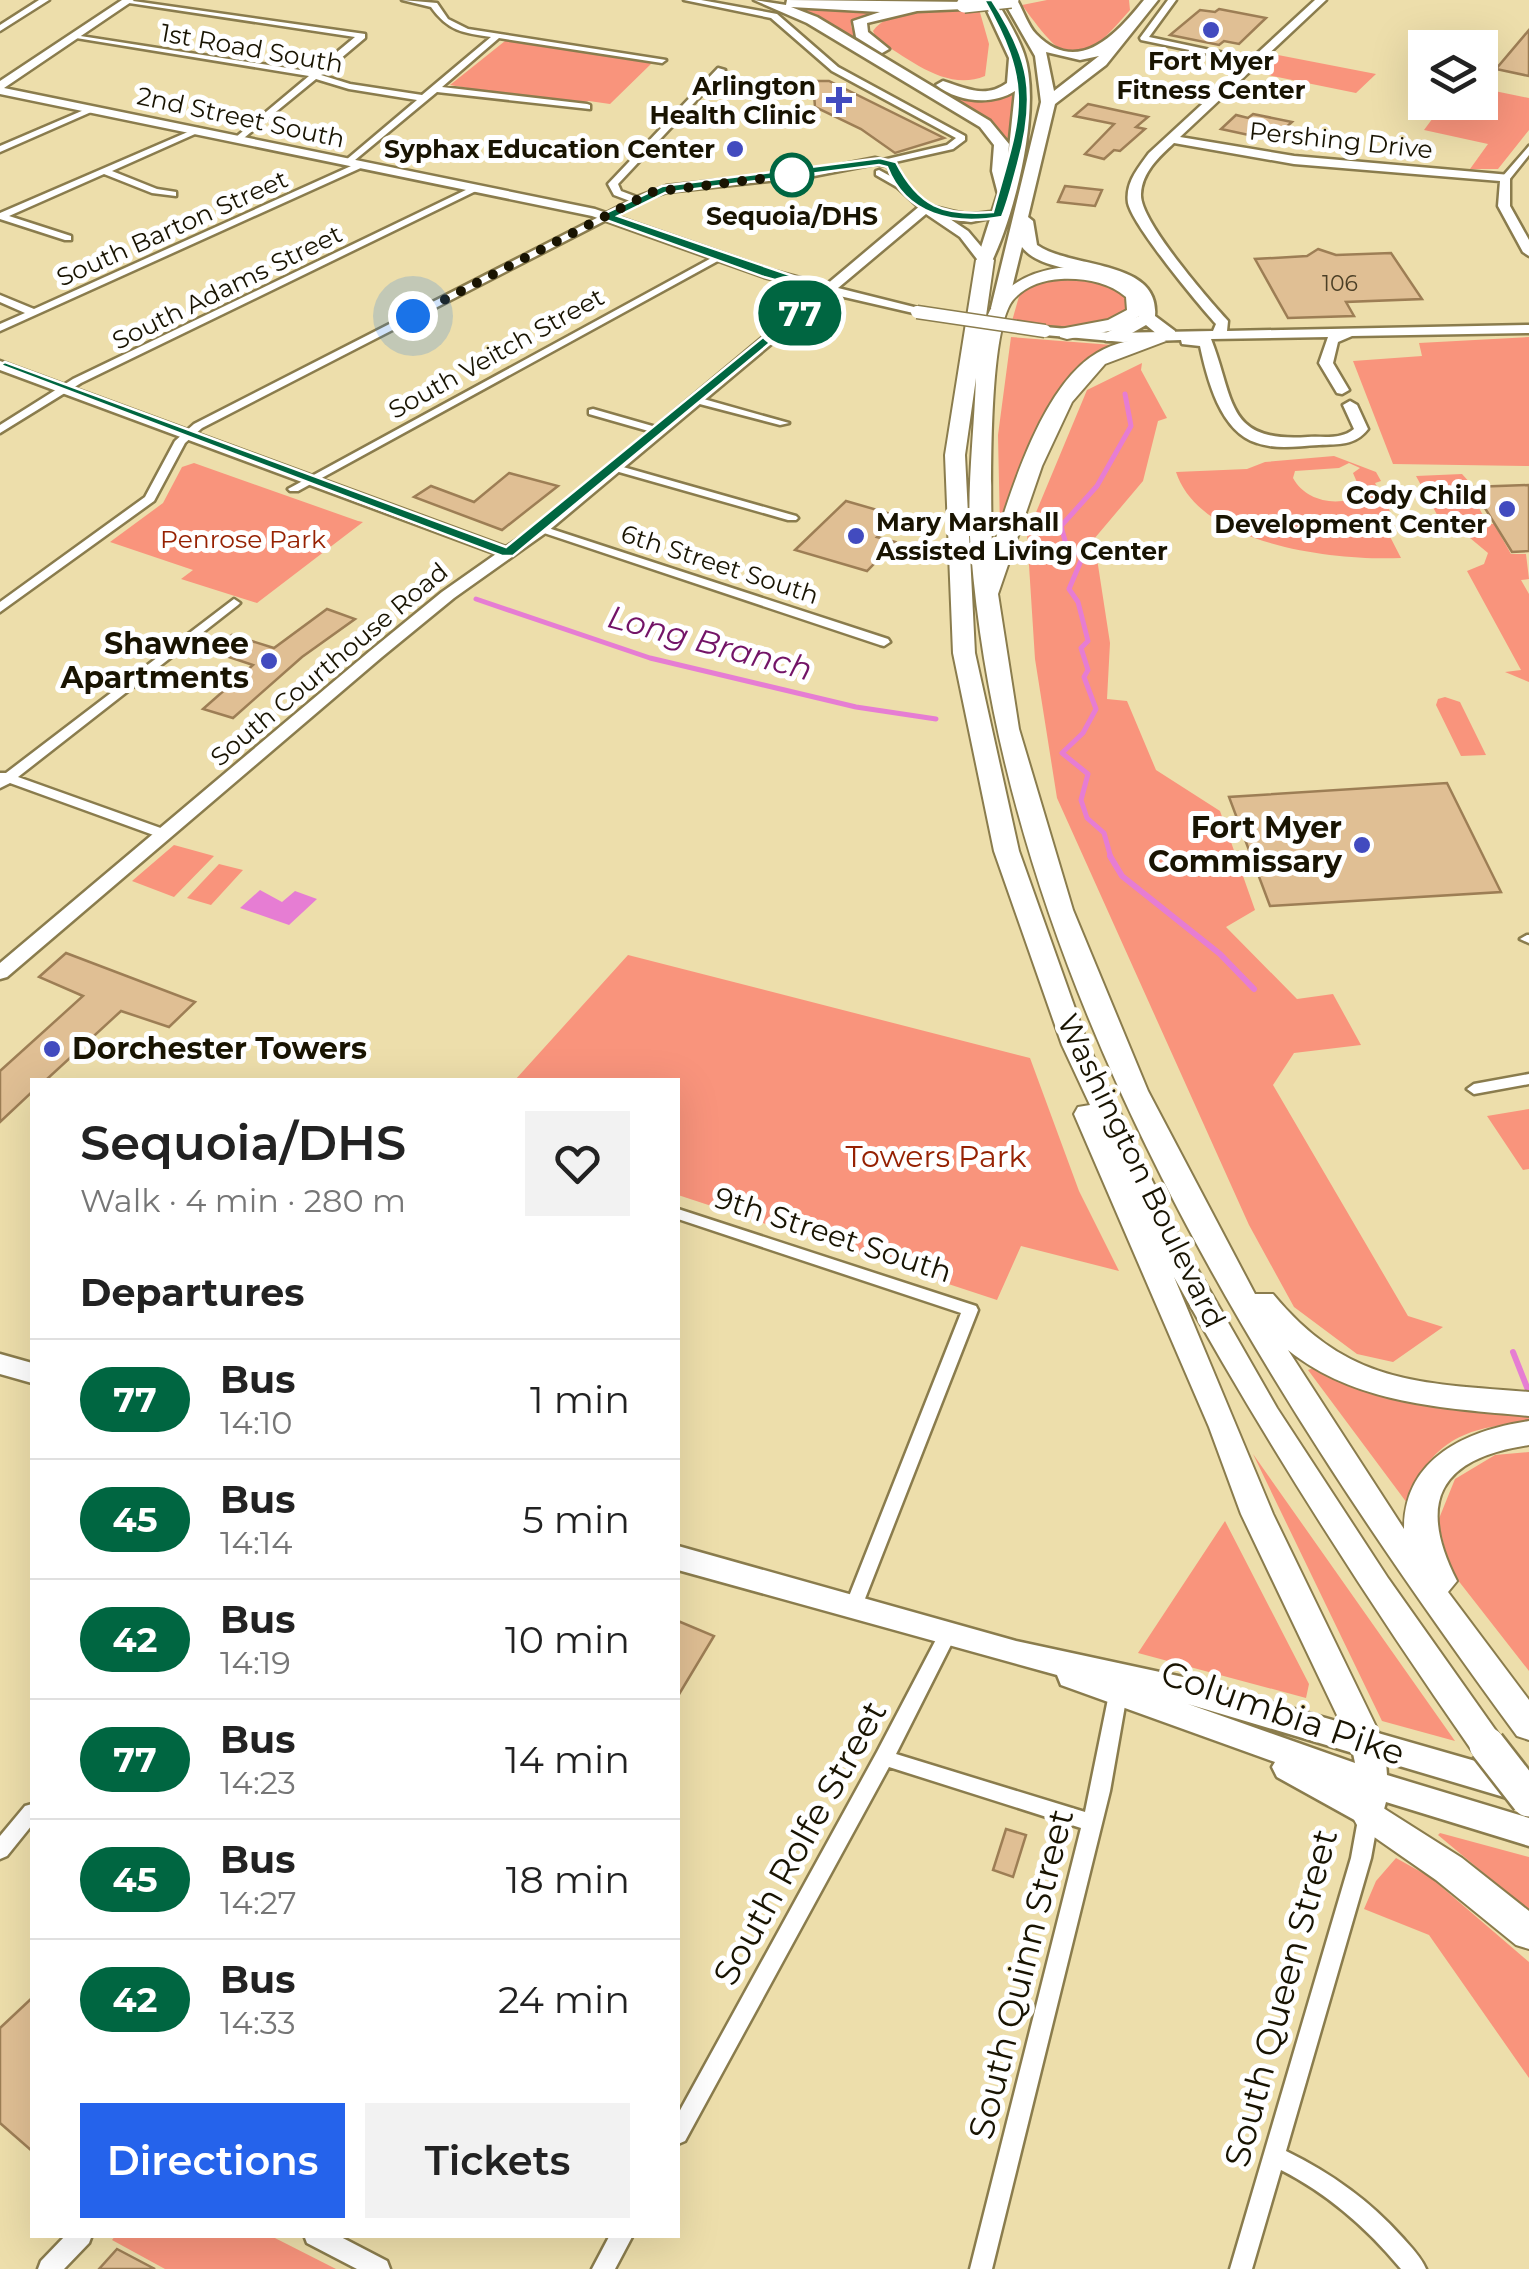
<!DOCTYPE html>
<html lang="en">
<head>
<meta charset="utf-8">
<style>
  body { margin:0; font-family:Montserrat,sans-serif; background:#f2f2f2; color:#222; height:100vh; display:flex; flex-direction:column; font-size:38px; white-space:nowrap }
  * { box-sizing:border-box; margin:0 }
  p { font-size:32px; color:#767676 }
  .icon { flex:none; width:55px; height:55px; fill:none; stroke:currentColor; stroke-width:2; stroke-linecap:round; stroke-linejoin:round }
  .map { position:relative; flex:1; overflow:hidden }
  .panel { position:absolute; left:30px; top:1078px; width:650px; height:1160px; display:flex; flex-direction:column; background:#fff; border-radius:0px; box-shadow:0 10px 40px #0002 }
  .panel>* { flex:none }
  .badge { padding:0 20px; border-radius:32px; font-size:35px; line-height:65px }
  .fabs { position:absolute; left:1408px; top:30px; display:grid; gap:20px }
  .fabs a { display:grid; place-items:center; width:90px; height:90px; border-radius:0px; background:#fff; box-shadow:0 10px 40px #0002; font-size:50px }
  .you { position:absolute; width:50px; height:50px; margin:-25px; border:8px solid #fff; border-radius:50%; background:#1a73e8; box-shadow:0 0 0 15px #1a73e833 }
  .map>.badge { position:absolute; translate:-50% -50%; box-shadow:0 0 0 5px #fff }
  h2 { padding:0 50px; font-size:38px; line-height:90px }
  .round { display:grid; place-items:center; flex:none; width:105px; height:105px; border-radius:0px; background:#f2f2f2 }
  .summary { display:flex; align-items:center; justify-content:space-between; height:170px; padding:0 50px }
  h1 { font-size:48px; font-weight:600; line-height:75px }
  .action { display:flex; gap:20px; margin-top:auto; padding:20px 50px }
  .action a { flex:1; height:115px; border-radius:0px; background:#2563eb; color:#fff; font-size:40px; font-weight:600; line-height:115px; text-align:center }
  .action a+a { background:#f2f2f2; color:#222 }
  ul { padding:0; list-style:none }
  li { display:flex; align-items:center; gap:30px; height:120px; padding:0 50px; border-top:2px solid #e0e0e0 }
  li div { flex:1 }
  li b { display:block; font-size:38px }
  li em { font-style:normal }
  li .badge { min-width:110px; font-weight:700; text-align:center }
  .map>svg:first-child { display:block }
  .green { fill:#f9947c; fill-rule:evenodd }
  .water { fill:#e67dd3 }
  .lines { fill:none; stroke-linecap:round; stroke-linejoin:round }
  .stream-far1 { stroke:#e67dd3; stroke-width:5 }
  .stream { stroke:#e67dd3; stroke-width:6 }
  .building { fill:#e0bf94; stroke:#9d7e55; stroke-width:2.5 }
  .minor-casing { stroke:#8a7c4d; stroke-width:5 }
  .tertiary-casing { stroke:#8a7c4d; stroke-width:5 }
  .primary-casing { stroke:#8a7c4d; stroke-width:5 }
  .trunk-casing { stroke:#8a7c4d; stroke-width:5 }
  .motorway-casing { stroke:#8a7c4d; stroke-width:4 }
  .minor { fill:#fff; fill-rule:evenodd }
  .tertiary { fill:#fff; fill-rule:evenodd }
  .primary { fill:#fff; fill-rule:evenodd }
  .trunk { fill:#fff; fill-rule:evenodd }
  .motorway { fill:#fff; fill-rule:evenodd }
  .tertiary-bridge-casing { stroke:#8a7c4d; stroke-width:15; stroke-linecap:butt }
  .trunk-bridge-casing { stroke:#8a7c4d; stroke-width:18; stroke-linecap:butt }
  .motorway-bridge-casing { stroke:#8a7c4d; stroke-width:40; stroke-linecap:butt }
  .tertiary-bridge { stroke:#fff; stroke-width:12 }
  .trunk-bridge { stroke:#fff; stroke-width:15 }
  .motorway-bridge { stroke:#fff; stroke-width:35 }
  .line { fill:#006641; stroke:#fff; stroke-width:2.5 }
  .walk { stroke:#191402; stroke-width:10; stroke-dasharray:0 18 }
  .poi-dot { fill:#424bbf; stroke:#fff; stroke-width:4 }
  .stop-dot { fill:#fff; stroke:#006641; stroke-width:5 }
  .labels { text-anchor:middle; stroke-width:10; stroke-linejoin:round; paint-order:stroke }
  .far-number-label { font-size:22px; fill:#4b3f26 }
  .far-street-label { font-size:25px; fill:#191402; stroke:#fff }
  .far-poi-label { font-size:25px; font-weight:bold; fill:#191402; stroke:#fff; text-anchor:end }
  .far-stop-label { font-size:25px; font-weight:bold; fill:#191402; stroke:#fff }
  .far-park-label { font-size:25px; fill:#962102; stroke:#fff }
  .poi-label { font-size:30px; font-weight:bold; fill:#191402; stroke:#fff; text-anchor:end }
  .park-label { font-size:30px; fill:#962102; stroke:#fff }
  .street-label { font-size:30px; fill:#191402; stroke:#fff }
  .water-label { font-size:32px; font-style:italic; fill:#731467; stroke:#fff }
  .near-street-label { font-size:35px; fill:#191402; stroke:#fff }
</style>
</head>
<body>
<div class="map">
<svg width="1529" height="2269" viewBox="0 0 1529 2269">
  <rect width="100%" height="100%" fill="#eddeab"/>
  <path class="green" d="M1047 0H1129L1130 10C1078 70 1069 70 1022 5Z
    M787 5 885 10 853 19 851 26 855 37C900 68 956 108 1012 94L1016 103 1010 147 1002 133 984 118 825 22Z
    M979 9 989 44 985 76C946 92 910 59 877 40L873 31C894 3 946 11 979 9Z
    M505 41H509L653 62 610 104 589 101 567 105 450 85Z
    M1278 55 1376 74 1356 93 1258 73Z
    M1480 88 1529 98V130L1498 169H1470L1488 144 1424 130 1444 103 1480 102Z
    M1062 278C1090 279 1112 281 1132 302L1130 313C1093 335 1053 325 1012 321L1020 293 1036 282Z
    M1011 337 1125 346 1099 353 1000 529 998 435Z
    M1529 337V466L1393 464 1353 361 1422 356 1419 343Z
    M1142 363 1141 370 1167 418 1158 421 1143 481 1094 539 1110 643 1107 699 1127 701 1156 770 1220 811 1255 910 1226 927 1297 999 1333 994 1361 1045 1294 1053 1273 1085 1408 1316 1443 1327 1393 1362 1357 1354 1294 1307 1249 1225 1057 798 1035 659 1027 534 1087 390Z
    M1334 456 1376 472 1381 481 1375 483 1391 513 1382 521 1401 558C1336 561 1200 546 1176 472L1247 469 1265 462ZM1349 463 1360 468 1353 473 1362 494C1340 508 1306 502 1293 478L1295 471 1339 468Z
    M194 463 358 521 363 522 257 603 181 579 193 570 110 542 163 503 182 467Z
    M1462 474 1471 484 1466 485 1488 524H1494L1511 554H1526L1529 579 1521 580 1529 594V682L1505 672 1521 670 1467 571 1484 564 1488 553 1470 538 1447 533 1416 476Z
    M1445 697 1460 702 1486 755 1461 756 1436 705 1438 699Z
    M174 845 214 856 174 897 132 881Z
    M219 864 243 870 211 905 187 898Z
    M628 955 1030 1058 1079 1191 1119 1271 1021 1246 997 1300 678 1195V1080H515Z
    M1529 1109V1169L1523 1170 1487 1116Z
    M1316 1367 1529 1410V1424C1467 1424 1428 1443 1407 1503L1308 1370Z
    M1529 1452V1671L1450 1570 1438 1521 1455 1479 1495 1455Z
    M1253 1454 1455 1741 1382 1721Z
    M1225 1521 1309 1684 1306 1698 1138 1653Z
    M1440 1833 1529 1857V1911L1438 1835Z
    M1396 1858 1430 1877 1529 1962V2078L1429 1935 1364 1909 1376 1881Z
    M116 2235H269L336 2269H165L112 2240Z"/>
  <path class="water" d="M260 890 282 902 295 891 317 899 289 925 240 908Z"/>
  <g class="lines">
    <path class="stream-far1" d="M476 599 650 658 856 707 936 719
      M1111 858 1104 833 1087 818 1081 800 1088 774 1062 753 1083 733 1096 709 1084 677 1088 670 1081 648 1088 641 1078 602 1069 589 1083 556 1067 548 1061 526 1097 486 1131 426 1125 394"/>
    <path class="stream" d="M1110 856 1122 876 1220 954 1254 989
      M1513 1352 1528 1390"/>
  </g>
  <path class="building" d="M1219 9 1266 18 1239 44 1224 41 1219 45 1170 35 1200 10 1215 12Z
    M1529 30V76L1496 69Z
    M813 81H829L944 138 895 153 861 129 815 107Z
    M1088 104 1148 117 1136 127 1145 129 1120 151 1114 150 1104 159 1085 154 1114 124 1074 116Z
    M1253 114 1292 122 1272 140 1221 129 1236 115 1248 118Z
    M1065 186 1102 190 1095 206 1058 202Z
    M1318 249 1336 255 1391 253 1422 299 1346 302 1354 316 1288 318 1255 259 1307 256Z
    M509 473 558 486 502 530 414 497 431 486 474 502Z
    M1529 485V551L1512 552 1472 487Z
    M846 501 898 516 877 537 895 542 867 571 795 550Z
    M327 609 355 619 302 657 233 718 203 709 253 665 211 651 232 635 274 648Z
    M1447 783 1501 892 1270 906 1229 797Z
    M66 953 195 1002 169 1027 121 1011 46 1080H32V1092L0 1122V1071L83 996 39 977Z
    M678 1621 714 1636 678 1696Z
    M1006 1829 1026 1835 1013 1877 993 1870Z
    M32 1998V2151L0 2123V2028Z
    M117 2249 155 2269H99Z"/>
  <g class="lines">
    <g class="minor-casing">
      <path id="minor" d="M39 0H49L0 31V25Z
        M126 0 365 34V38L321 75 350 84 422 95 491 37C463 33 448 31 431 7L402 0 437 3 448 19 468 29 666 60 662 63 499 38 442 87 587 104 590 105V109L437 92 349 165 344 162 346 160 417 100 349 89 316 79 239 142 236 141V137L309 76 70 37 74 35 313 72 355 37 129 3Z
        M684 0H701L777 14 838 67 965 136V140L953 149 895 162 904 184 928 206V210H922L897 187 876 175V171L879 170 892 177 888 166 875 164 814 176 667 192 649 198 202 428 185 443 154 501 0 612V602L145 497 175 441 194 424 630 201 614 195 608 184 718 68 725 70 618 184 621 191 637 197 666 186 814 170 875 158 883 160 947 145 956 138 832 71 771 18Z
        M1168 0H1176L1149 37 1257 60V64L1141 40 1140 38Z
        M91 107 98 109 0 152V146Z
        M197 128 204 130 112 171 157 189 176 192V196L152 193 104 174 9 216 71 236V240H65L0 219V213Z
        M1529 146V155L1509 180H1503V176Z
        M360 162 363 163V167L0 331V324L25 313 0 302V295L34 309Z
        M472 187 480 189 81 383 0 433V425L73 379Z
        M717 255 725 257 298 491H290L288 489Z
        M692 398H700L789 423 780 425 692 402Z
        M593 409 663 429 664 431 659 434 589 414V410Z
        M616 465 796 516 798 518 796 520H788L612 470 611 468Z
        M542 526 888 639 890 642 884 646 880 645 538 531 536 529Z
        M234 599 240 603 238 605 18 777 169 831 171 834 169 837H159L10 783 0 788V773H6Z
        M1527 935H1529V943L1520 939Z
        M1529 1074V1084L1474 1094 1467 1089 1474 1084Z
        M678 1209 976 1306 978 1310 859 1614 853 1616 847 1614 844 1609 961 1313 678 1219Z
        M947 1628 953 1630 956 1635 896 1754 1085 1812 1109 1694 1111 1689 1118 1686 1125 1689 1127 1694 1110 1791 992 2269H970L1081 1828 889 1767 685 2141 678 2144V2114L877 1752 941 1630Z
        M32 1804V1825L7 1856 0 1859V1836L25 1806Z
        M1369 1806 1376 1808 1379 1814 1371 1858 1286 2151C1331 2173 1369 2200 1402 2237 1411 2247 1421 2257 1426 2269H1401C1367 2228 1328 2194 1281 2170L1252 2269H1230L1351 1858 1359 1814 1362 1808Z
        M66 2235H92L89 2243 64 2269H38L41 2261Z
        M304 2235H337L387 2261 390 2269H357L307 2243Z
        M610 2235H633L615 2269H592Z"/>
    </g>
    <g class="tertiary-casing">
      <path id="tertiary" d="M122 0H134L4 88 595 209 774 271 826 285 921 205C936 205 953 214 971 214 984 214 993 209 1004 215L971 222 950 219 968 231 990 257 991 260 985 264 980 263 960 237 926 214 838 288 922 309V315L831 294 547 532 454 598 382 657 7 977 0 979V963L370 651 442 592 496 554 0 370V361L506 547 537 526 818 291 764 277 592 216 0 94V81Z
        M1315 0H1326L1180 137 1294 156 1510 175V206L1529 240V256L1523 252 1498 206 1500 181 1294 164 1174 143C1159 157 1142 172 1141 194 1139 220 1208 299 1228 321L1227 331 1529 325V333L1352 336 1338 342 1333 363 1349 390 1342 394 1337 393 1319 363 1328 337 1211 339C1235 400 1225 443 1308 437 1324 436 1341 440 1354 429L1343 405 1350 401 1357 405 1368 429C1355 446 1339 444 1319 445 1298 446 1277 450 1257 443 1220 432 1207 378 1200 346L1182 344 1181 340 1123 342 1045 335 1038 331 1045 327 1112 333 1213 331 1216 324C1198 304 1133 226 1128 203 1125 183 1138 168 1149 153Z"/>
    </g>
    <g class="primary-casing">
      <path id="primary" d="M0 1354 32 1363V1383L0 1374Z
        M678 1546 1016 1641 1183 1677 1524 1775 1529 1777V1801L1524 1803 1386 1762 1387 1775 1529 1818V1846L1386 1802 1380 1824 1369 1828 1277 1777 1272 1767 1275 1762 1061 1685 1057 1675 678 1570ZM1188 1704 1353 1753 1355 1763Z"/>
    </g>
    <g class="trunk-casing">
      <path id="trunk" d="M754 0 786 5 787 0 969 2V8L964 9 917 11 867 23 868 32 889 49 882 53 856 37 853 21 880 12 791 7 817 17 990 121 1009 144 1008 158 1015 91C991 106 958 102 936 85L943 81C966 88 985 99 1007 83L1009 58 982 0H996C1006 17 1018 36 1024 54 1042 107 1015 214 991 263L977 260 998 194 992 171 994 145 980 127 807 23Z
        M1003 0H1017C1023 10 1028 26 1036 34 1079 78 1118 32 1144 0H1158L1106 65 1055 104 1028 217 1033 221 1037 245C1071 269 1160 259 1155 316L1175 331V339H1163L1146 325 1118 341H1106V333L1139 316C1144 261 1048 282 1022 247L1007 308 999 313 991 308 1041 102 1035 56ZM1046 52 1080 60 1099 56 1054 91Z"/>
    </g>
    <g class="motorway-casing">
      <path id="motorway" d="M985 255 994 260 985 323C1003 260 1106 249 1144 296L1145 312 1120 329 1067 339 1060 337V329L1108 320 1127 310 1126 297C1108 282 1085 278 1061 279 1043 280 1025 286 1013 300 987 332 991 504 992 551 1010 493 1042 385 1097 353 1115 342 1137 339 1157 335L1166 341 1105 364 1072 402 1042 466 998 594 1019 729 1073 910 1148 1091 1255 1294H1273C1348 1385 1420 1383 1529 1392V1416C1446 1408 1356 1405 1288 1350L1404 1529C1404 1457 1468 1430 1529 1421V1445C1440 1458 1416 1501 1457 1581L1448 1592 1529 1700V1740L1517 1736C1264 1391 1006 989 971 551 966 495 974 435 976 378L965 455 975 653 1019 851 1088 1045 1178 1235 1277 1408 1388 1578 1499 1735 1504 1745 1499 1755 1487 1760 1475 1755C1367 1600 1266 1443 1174 1277L1273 1514 1384 1743 1379 1753 1367 1758 1355 1753 1241 1514 1209 1427 1074 1114 1078 1107 1090 1105 1062 1045 994 851 953 653 945 455 976 260Z
        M1369 1799 1462 1858 1529 1911V1949L1516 1945 1436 1880 1357 1825 1351 1814 1357 1803Z"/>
    </g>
    <use href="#minor" class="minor"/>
    <use href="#tertiary" class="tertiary"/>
    <use href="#primary" class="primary"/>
    <use href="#trunk" class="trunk"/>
    <use href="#motorway" class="motorway"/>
    <g class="tertiary-bridge-casing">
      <path id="tertiary-bridge" d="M917 312 1045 331"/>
    </g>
    <g class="trunk-bridge-casing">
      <path id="trunk-bridge" d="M964 5 1011 0"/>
    </g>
    <g class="motorway-bridge-casing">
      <path id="motorway-bridge" d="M1487 1745 1529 1799"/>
    </g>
    <use href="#tertiary-bridge" class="tertiary-bridge"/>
    <use href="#trunk-bridge" class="trunk-bridge"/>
    <use href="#motorway-bridge" class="motorway-bridge"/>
  </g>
  <path class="line" d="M984 0H992C1030 58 1037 95 1018 164 1013 182 1009 200 1002 217 954 226 906 216 887 167L879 165 665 193 618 216 834 290 513 556H502L0 365 5 362 506 547 818 292 764 277 603 219V214L662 186 880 158 896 162C919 207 943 216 993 212 1019 118 1036 90 984 0Z"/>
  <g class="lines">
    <path class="walk" d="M413 316 652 192 792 175"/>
  </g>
  <g class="poi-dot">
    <circle cx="1211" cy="30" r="10"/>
    <path d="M834 85h10v10h10v10h-10v10h-10v-10h-10v-10h10z"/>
    <circle cx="735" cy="149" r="10"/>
    <circle cx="1507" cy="509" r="10"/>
    <circle cx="856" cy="536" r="10"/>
    <circle cx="269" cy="661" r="10"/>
    <circle cx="1362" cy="845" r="10"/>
    <circle cx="52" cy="1049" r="10"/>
  </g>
  <circle class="stop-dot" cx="792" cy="175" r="20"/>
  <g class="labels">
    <g class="far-number-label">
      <text x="1340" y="291">106</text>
    </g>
    <g class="far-street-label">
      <text transform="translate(252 48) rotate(10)" y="9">1st Road South</text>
      <text transform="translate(241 117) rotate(12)" y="9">2nd Street South</text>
      <text transform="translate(1341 140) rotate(6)" y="9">Pershing Drive</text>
      <text transform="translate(172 228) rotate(-24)" y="9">South Barton Street</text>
      <text transform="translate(227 287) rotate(-26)" y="9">South Adams Street</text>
      <text transform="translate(496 353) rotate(-29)" y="9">South Veitch Street</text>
      <text transform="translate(720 564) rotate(18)" y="9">6th Street South</text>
      <text transform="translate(329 664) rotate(-40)" y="9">South Courthouse Road</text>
    </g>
    <g class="far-poi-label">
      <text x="1211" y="70" text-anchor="middle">Fort Myer<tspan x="1211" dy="29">Fitness Center</tspan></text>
      <text x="816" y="95">Arlington<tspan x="816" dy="29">Health Clinic</tspan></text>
      <text x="715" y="158">Syphax Education Center</text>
      <text x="1487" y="504">Cody Child<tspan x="1487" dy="29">Development Center</tspan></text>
      <text x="876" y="531" text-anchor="start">Mary Marshall<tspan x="876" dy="29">Assisted Living Center</tspan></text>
    </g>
    <g class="far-stop-label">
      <text x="792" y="225">Sequoia/DHS</text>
    </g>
    <g class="far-park-label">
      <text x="243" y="548">Penrose Park</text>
    </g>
    <g class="poi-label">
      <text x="249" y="654">Shawnee<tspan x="249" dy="34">Apartments</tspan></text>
      <text x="1342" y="838">Fort Myer<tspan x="1342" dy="34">Commissary</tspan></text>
      <text x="72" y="1059" text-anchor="start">Dorchester Towers</text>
    </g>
    <g class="park-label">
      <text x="936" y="1167">Towers Park</text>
    </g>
    <g class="street-label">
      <text transform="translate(1141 1171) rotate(64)" y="10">Washington Boulevard</text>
      <text transform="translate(833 1235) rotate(18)" y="10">9th Street South</text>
    </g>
    <g class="water-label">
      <text transform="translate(710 643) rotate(15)" y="11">Long Branch</text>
    </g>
    <g class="near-street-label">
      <text transform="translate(1283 1713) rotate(19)" y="12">Columbia Pike</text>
      <text transform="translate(800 1843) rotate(-61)" y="12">South Rolfe Street</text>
      <text transform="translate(1021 1974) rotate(-76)" y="12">South Quinn Street</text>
      <text transform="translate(1281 1998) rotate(-75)" y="12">South Queen Street</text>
    </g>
  </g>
</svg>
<div class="fabs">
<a><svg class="icon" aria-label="layers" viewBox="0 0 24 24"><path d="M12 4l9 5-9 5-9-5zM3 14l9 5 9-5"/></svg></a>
</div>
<div class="you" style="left:413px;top:316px"></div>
<b class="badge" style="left:800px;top:313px;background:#006641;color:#fff">77</b>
<section class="panel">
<div class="summary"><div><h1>Sequoia/DHS</h1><p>Walk · 4 min · 280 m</p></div><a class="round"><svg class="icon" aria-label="heart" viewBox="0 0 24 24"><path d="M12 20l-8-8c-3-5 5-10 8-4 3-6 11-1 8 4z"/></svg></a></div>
<h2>Departures</h2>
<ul>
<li><span class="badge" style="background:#006641;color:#fff">77</span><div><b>Bus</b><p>14:10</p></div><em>1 min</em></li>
<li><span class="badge" style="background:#006641;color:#fff">45</span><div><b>Bus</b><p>14:14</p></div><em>5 min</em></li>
<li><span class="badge" style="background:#006641;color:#fff">42</span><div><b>Bus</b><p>14:19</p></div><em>10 min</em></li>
<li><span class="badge" style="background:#006641;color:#fff">77</span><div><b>Bus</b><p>14:23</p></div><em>14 min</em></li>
<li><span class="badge" style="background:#006641;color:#fff">45</span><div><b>Bus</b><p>14:27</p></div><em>18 min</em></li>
<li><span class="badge" style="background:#006641;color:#fff">42</span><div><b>Bus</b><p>14:33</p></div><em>24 min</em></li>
</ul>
<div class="action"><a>Directions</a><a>Tickets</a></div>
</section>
</div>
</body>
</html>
